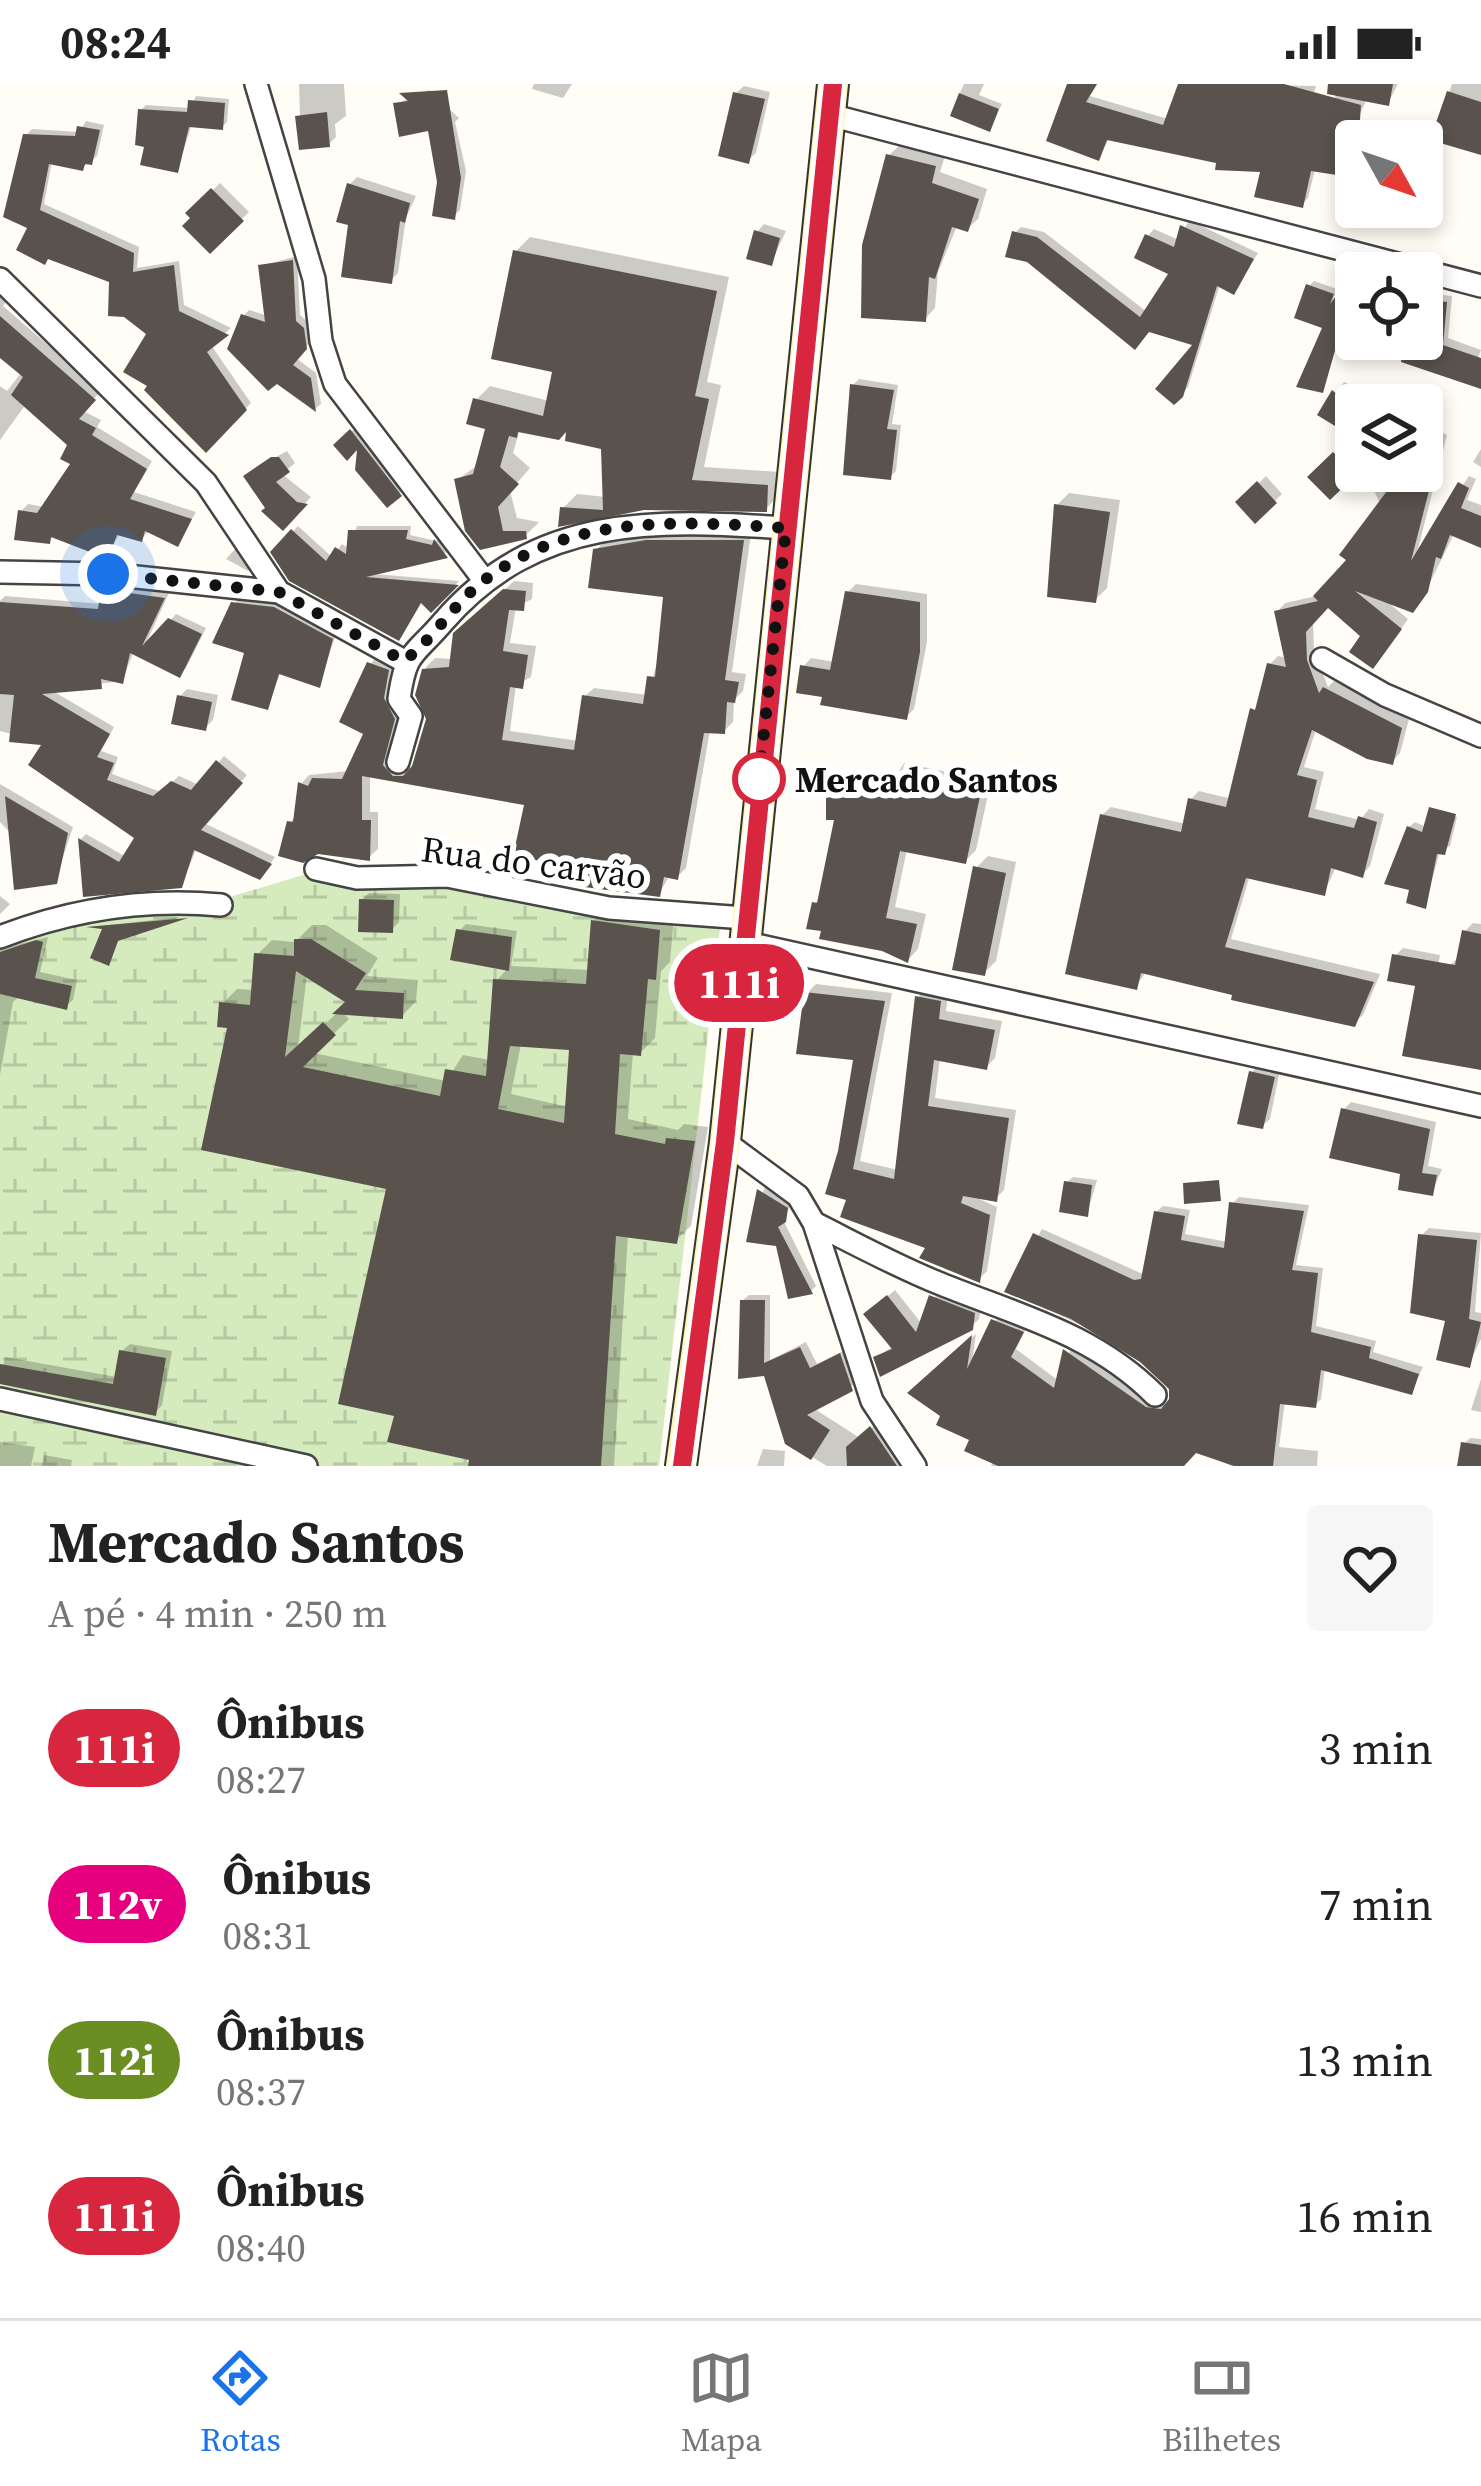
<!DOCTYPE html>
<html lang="pt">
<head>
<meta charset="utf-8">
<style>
  body { margin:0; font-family:"Source Serif 4",serif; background:#f6f6f6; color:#222; height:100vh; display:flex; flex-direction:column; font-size:45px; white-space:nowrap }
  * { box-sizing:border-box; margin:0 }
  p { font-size:39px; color:#767676 }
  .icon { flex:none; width:66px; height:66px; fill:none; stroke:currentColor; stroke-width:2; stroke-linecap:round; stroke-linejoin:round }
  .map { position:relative; height:1382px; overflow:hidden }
  .drawer { display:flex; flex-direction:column; background:#fff; flex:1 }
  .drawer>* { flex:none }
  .badge { padding:0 24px; border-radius:39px; font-size:42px; line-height:78px }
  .needle { width:78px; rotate:130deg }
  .tools { position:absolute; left:1335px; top:36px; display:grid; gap:24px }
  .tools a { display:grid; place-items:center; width:108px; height:108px; border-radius:12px; background:#fff; box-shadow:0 6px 18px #0003; font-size:60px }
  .you { position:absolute; width:60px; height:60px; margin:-30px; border:9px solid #fff; border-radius:50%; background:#1a73e8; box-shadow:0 0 0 18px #1a73e833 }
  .map>.badge { position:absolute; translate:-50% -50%; box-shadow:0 0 0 6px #fff }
  .round { display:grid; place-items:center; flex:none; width:126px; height:126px; border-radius:12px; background:#f6f6f6 }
  .headline { display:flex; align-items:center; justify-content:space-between; height:204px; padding:0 48px }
  h1 { font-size:57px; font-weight:700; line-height:90px }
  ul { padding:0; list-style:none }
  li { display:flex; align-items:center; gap:36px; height:156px; padding:0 48px }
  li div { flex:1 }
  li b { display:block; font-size:45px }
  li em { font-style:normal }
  li .badge { min-width:132px; font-weight:700; text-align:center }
  .status { display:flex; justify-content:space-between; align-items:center; height:84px; padding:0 60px; background:#fff; direction:ltr }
  .status svg { height:33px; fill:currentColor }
  .tab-bar { display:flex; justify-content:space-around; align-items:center; height:168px; border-top:3px solid #e0e0e0; background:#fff; font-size:33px; color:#767676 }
  .tab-bar a { display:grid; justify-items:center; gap:6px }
  .tab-bar .active { color:#1a73e8 }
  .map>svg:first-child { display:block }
  .wetland { fill:url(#wetland-marsh) }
  .shadow { fill:#0003; fill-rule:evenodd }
  .building { fill:#5a524d; fill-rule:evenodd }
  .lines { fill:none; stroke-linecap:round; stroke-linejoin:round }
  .street-casing { stroke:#444; stroke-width:26 }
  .secondary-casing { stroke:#333; stroke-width:34 }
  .street { stroke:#fff; stroke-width:21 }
  .secondary { stroke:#fff6b0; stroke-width:30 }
  .line-casing { stroke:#fff; stroke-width:27 }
  .line { stroke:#d7263d; stroke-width:18 }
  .walk { stroke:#111; stroke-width:12; stroke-dasharray:0 21.6 }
  .stop-dot { fill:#fff; stroke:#d7263d; stroke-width:6 }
  .labels { text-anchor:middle; stroke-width:12; stroke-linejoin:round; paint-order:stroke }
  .stop-label { font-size:36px; font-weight:bold; fill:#111; stroke:#fff; text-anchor:start }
  .street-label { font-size:36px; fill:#111; stroke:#fff }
</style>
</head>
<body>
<div class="status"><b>08:24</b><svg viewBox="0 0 49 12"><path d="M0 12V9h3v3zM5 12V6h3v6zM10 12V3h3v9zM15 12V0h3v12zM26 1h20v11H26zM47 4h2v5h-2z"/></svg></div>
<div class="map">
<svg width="1481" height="1382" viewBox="0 0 1481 1382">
  <defs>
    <pattern id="wetland-marsh" width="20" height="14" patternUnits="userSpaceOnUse" patternTransform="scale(3)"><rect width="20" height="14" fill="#d5ebbd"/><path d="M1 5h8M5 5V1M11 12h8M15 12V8" fill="none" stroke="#b6c8a1"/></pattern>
  </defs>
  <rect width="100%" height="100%" fill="#fffdf5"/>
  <path class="wetland" d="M310 789 721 836 659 1382H0V846L216 817Z"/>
  <path class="shadow" d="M299 0H344L346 32 335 40 336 53 329 60 301 63Z
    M534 0H572L563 14 532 5Z
    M964 0H984L979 11 1002 20 989 44 951 29Z
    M1070 0H1097L1090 12 1168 35 1179 0 1316 2 1301 51 1315 85 1308 114 1302 120 1264 86 1110 53 1099 73Z
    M1338 0H1398L1388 19 1367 15 1359 32 1333 24Z
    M1452 0H1481V68L1434 54Z
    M744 2 770 8 756 69 748 76 736 9Z
    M429 6 459 34 455 38 466 87 460 126 454 132 440 98 430 44 396 20Z
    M196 12 229 15 227 38 222 43 192 40 177 86 148 61 141 26 146 21 190 24Z
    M86 37 104 41 97 72 82 84 52 77 44 120 139 163 137 184 179 177 184 221 231 244 211 261 251 319 206 365 150 249 112 196 31 143 26 51 32 45 79 48Z
    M900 61 945 72 940 88 987 105 978 135 967 145 957 142 938 188 935 224 925 235 889 71Z
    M357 93 416 112 406 134 398 189 391 196 351 139 350 100Z
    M220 99 249 128 210 166 189 129Z
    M1189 136 1258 169 1233 208 1220 200 1188 303 1174 317 1197 260 1150 245 1015 149 1021 143 1044 148 1147 228 1172 188 1148 152 1154 145 1179 156Z
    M764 140 786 147 771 179 757 148Z
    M530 153 729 193 707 298 721 301 704 383 780 388 779 411 766 425 644 423 562 439 563 424 577 410 606 413 604 362 569 341 520 345 513 369 530 384 510 407 517 434 539 438 525 452 481 463 457 396 479 380 489 343 476 316 490 302 549 317 556 285 516 167Z
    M297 172 300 231 308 238 311 257 296 274 316 289 321 320 316 324 276 296 244 231 249 226 268 232 261 182Z
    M1314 197 1337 205 1331 220 1347 203 1353 206 1349 219 1356 221V254L1339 256 1322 306 1326 242 1309 202Z
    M0 201 10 212 3 222 101 307 83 327 101 336 97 343 152 377 134 408 196 428 177 460 150 446 141 455 120 449 107 471 55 451 49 457 21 427 28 420 45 423 74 379 71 360 26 320 0 356V302L7 307 28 280 0 257Z
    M1422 209 1452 212 1448 254 1481 266 1472 290 1407 255H1422Z
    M859 295 898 301 892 340 901 341 896 387 890 393 853 301Z
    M1344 298 1389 321H1356V386L1330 412 1312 393 1355 350 1321 330Z
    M1422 338 1447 351 1417 469 1469 392 1476 395 1467 416 1481 421V461L1454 450 1421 517 1385 516 1408 535 1381 573 1328 521 1313 537 1314 567 1328 603 1334 597 1409 635 1400 669 1392 678 1316 645 1304 683 1324 688 1315 725 1360 736 1369 725 1384 730 1370 782 1362 791 1336 783 1324 809 1250 791 1231 855 1380 890 1363 931 1354 939 1146 888 1136 902 1102 731 1111 723 1186 740 1191 715 1199 707 1232 715 1270 580 1278 572 1287 574 1277 528 1285 519 1317 512 1351 476 1382 424 1365 387H1422Z
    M359 340 407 403 387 420 358 385 361 358 347 372 338 361Z
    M1481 365V383L1473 378Z
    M287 367 295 379 282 390 311 413 283 443 254 385Z
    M1266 392 1282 410 1255 436 1239 419Z
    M1069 409 1120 416 1107 504 1095 516 1049 481 1057 421Z
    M298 442 332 473 342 460 349 465 357 442H411L410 451 436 457 441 453 451 467 374 490 459 497 431 525 422 516 274 468Z
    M657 449H751L732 588 746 590 743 607 734 616 733 638 724 647 710 646 686 784 677 793 670 791 659 810 585 782 528 718 370 691V728H378V765L369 773 290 738 297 731 301 700 309 691 349 687 367 648 370 580 379 571 397 577 402 684H415L429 636 418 611 426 583 435 574 453 575 467 540 514 497 533 499 532 515 516 523 510 559 536 562 531 593 516 601 510 647 579 657 585 612 594 604 648 611 665 550 666 510 596 466 605 457Z
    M236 464 249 485 248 487 226 475Z
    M110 500 169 509 143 566 176 530 206 544 186 584 180 590 134 567 122 597 51 606 114 643 101 667 118 673 112 690 161 708 179 692 199 701 224 672 247 691 204 739 275 773 266 786 197 764 181 801 86 810 81 755 86 750 126 773 138 753 46 659 0 647V517L5 512 102 520Z
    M856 500 927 510V558L914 625 906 633 825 610 803 583 811 574 835 578 848 508Z
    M239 515 280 519 336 550 319 601 281 587 267 623 234 520Z
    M187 605 218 611 213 636 205 644 180 612Z
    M904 679 991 697 976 766 965 777 907 765 895 823 926 830 918 865 908 876 824 845 814 820 821 813 837 732 829 711 840 700H891Z
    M0 700 73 743 55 797 0 738Z
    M1431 727 1457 733 1450 762 1440 767 1425 822 1409 743 1415 738 1426 743Z
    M988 772 1016 778 996 877 984 889 976 784Z
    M369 809 400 810 399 838 391 846 362 816Z
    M0 812 10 820 0 830Z
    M609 822 674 832 670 878 661 887 655 954 640 969 633 968 628 1035 678 1046 684 1040 708 1043 691 1142 676 1156 628 1150 614 1382H471L472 1373 397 1330 390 1103 231 941 222 920 237 905 254 906 257 871 272 856 295 858 312 841H326L378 874 367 892 418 896 416 917 402 932 342 928 349 935 314 969 446 997 463 971 490 976 496 897 508 884 459 847 466 840 517 847 511 882 590 886 594 837ZM307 890 350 917 298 965ZM521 960 572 963 568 1023 511 1010Z
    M181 833 119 854 111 875 107 841 100 842Z
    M1473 839 1481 840V981L1395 872 1403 864 1440 871 1436 894 1460 872 1465 847Z
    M48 853 40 888 77 896 73 916 66 922 20 912 13 918 0 991V859L12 862Z
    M816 900 892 909 860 1077 898 1086 918 913 927 904 948 909 946 927 1002 937 995 974 986 983 940 974 935 1014 1016 1026 1004 1106 996 1114 975 1113 997 1123 987 1187 979 1195 850 1114 841 1068 856 974 807 909Z
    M1259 981 1280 986 1270 1035 1262 1042 1251 989Z
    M1351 1018 1436 1038 1428 1082 1442 1085 1432 1108 1404 1088 1344 1025Z
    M1073 1093 1097 1096 1087 1130 1066 1099Z
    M765 1102 792 1118 783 1136 816 1202 811 1207 779 1160 750 1156Z
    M1239 1113 1309 1121 1296 1181 1323 1184 1316 1242 1376 1257 1373 1268 1423 1283 1411 1308 1325 1284 1321 1315 1315 1321 1285 1317 1279 1363 1318 1367 1317 1382H1232L1196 1366 1183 1382H991L993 1377 973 1355 912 1309 976 1250 972 1278 1000 1230 1028 1241 1016 1265 1059 1297 1072 1261 1158 1320 1170 1319 1168 1298 1117 1258 1008 1207 1042 1145 1145 1191 1156 1128 1163 1122 1190 1126 1185 1150 1228 1158 1232 1120Z
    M1429 1144 1481 1149 1475 1228 1481 1229V1255L1469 1280 1421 1152Z
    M939 1205 981 1222 979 1235 971 1243 877 1273 893 1262 875 1223 895 1206 922 1240Z
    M749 1211H770V1276L806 1258 817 1280 847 1265 858 1298 813 1324 860 1354 878 1338 905 1382H827L787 1358 742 1217Z
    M130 1260 172 1267 162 1321 155 1329 0 1299 5 1273 117 1293 122 1267Z
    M1481 1295V1328L1471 1326Z
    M1470 1354 1481 1355V1382L1464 1360Z
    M0 1358 35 1363 31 1382H0Z
    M763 1365 785 1367 784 1382H757Z
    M44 1371 72 1376 71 1382H42Z"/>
  <path class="building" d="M1067 0H1097L1086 18 1163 41 1178 0H1284L1361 21 1356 94 1311 87 1303 124 1254 113 1260 88 1215 86 1216 79 1107 56 1099 77 1046 57Z
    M1328 0H1393L1389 22 1327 10Z
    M447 6 461 94 455 136 432 132 437 98 428 47 399 53 393 19 408 17 399 9Z
    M1447 7 1481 18V71L1430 56Z
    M733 8 765 15 749 80 718 72Z
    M959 9 999 25 990 48 950 32Z
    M188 16 225 19 223 46 189 43 178 89 140 81 144 63 135 61 138 25 187 28Z
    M327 28 330 63 299 66 295 32Z
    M77 42 100 46 92 81 85 80 83 87 49 80 40 126 134 169 133 188 174 181 179 227 229 251 207 268 247 326 206 369 144 306 147 302 123 288 146 250 124 233 108 232 109 198 48 175 45 181 16 166 27 144 3 133 23 50 75 52Z
    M886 70 936 82 932 99 979 115 968 148 952 143 935 195 929 193 926 238 861 234 862 161Z
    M347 99 410 119 405 139 400 137 392 200 341 193 348 141 336 138Z
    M211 104 244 137 210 170 182 142 190 134 185 129Z
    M1180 141 1254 175 1234 211 1217 202 1183 313 1174 321 1155 305 1192 261 1149 248 1135 266 1027 178 1005 173 1012 147 1037 153 1140 233 1168 190 1134 174 1145 150 1174 163Z
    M754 146 780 154 772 182 746 175Z
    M513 166 717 207 695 312 709 315 692 396 768 401 767 428 644 426 558 443 560 423 603 426 601 365 565 357 566 348 559 356 518 348 517 354 509 352 500 383 519 400 498 423 503 447H526L527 455 480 466 465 447 454 395 473 390 485 345 466 340 473 314 543 332 552 288 491 275Z
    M293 176 296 237 304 244 307 265 293 281 311 294 316 328 277 300 268 307 227 265 241 230 265 238 258 181Z
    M1306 200 1334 210 1330 220 1340 207 1350 210 1347 223 1356 226 1352 262 1337 259 1323 309 1296 303 1322 244 1294 234Z
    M1422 215 1447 218 1443 261 1481 274V305L1401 278 1404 255H1422Z
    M0 232 96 316 79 335 96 344 92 351 147 385 130 415 192 435 178 463 145 447 142 458 117 451 108 475 51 453 50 460 14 456 18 426 37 429 70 380 60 375 67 361 11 311 23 293 0 274Z
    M850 300 894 306 887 345 897 346 891 396 843 391Z
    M1332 306 1356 326 1345 348 1317 331Z
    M350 345 402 412 387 424 355 386 357 366 347 377 333 361Z
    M1333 368 1356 391 1330 416 1307 393Z
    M271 373H279L290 388 276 398 297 418 308 420 283 447 261 427 265 424 243 392Z
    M1402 387H1434L1411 477 1458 398 1469 404 1461 424 1481 432V464L1450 451 1441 475 1436 473 1428 508 1413 529 1355 507 1402 545 1373 585 1349 568 1360 552 1328 524 1306 548 1307 576 1319 609 1323 603 1402 644 1393 681 1367 675 1312 646 1297 691 1317 696 1308 733 1354 744 1358 732 1377 738 1363 794 1331 784 1325 812 1246 794 1225 863 1374 898 1355 943 1231 916 1232 911 1141 889 1137 906 1065 890 1100 730 1181 748 1188 714 1226 723 1250 624 1255 626 1267 579 1286 583 1274 527 1318 517 1313 512 1346 476 1339 471Z
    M1257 397 1277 419 1255 440 1235 418Z
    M1054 420 1110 428 1096 519 1047 513Z
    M291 445 326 477 335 463 346 470 348 446H408L406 455 432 461 434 455 448 474 366 493 459 501 431 529 421 519 399 557 289 497 270 468Z
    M646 456H744L725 596 739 598 735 619 727 618 725 650 704 649 678 796 664 793 660 813 577 802 581 784 513 772 524 721 362 692V736H371L370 777 318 770 303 779 278 772 287 737 293 738 298 698 308 702 312 694 342 695 363 650 339 638 367 578 389 586 384 614 395 635 383 681 393 692H403L412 682 426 635 415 611 422 585 449 583 453 549 503 505 526 507 524 527 509 526 503 567 528 571 523 605 510 603 502 656 574 666 582 611 643 620 647 592 655 593 663 513 588 504 593 465Z
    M101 505 165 514 142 562 168 534 202 550 180 594 130 569 123 600 101 595 102 605 42 610 110 650 97 673 114 679 107 696 153 712 171 697 191 706 216 676 243 699 201 746 272 780 260 796 194 766 182 804 83 813 78 754 119 778 134 754 28 681 41 661 9 658 14 611 0 610V518L98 525Z
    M845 507 920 518V568L907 636 820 621 822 613 796 609 800 581 830 586Z
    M231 518 274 523 333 555 320 604 279 590 268 626 231 616 244 569 212 559Z
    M177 611 212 618 206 647 171 640Z
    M890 689 981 707 966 780 900 767 886 834 917 840 908 879 882 867 819 855 821 847 806 845 812 818 817 819 834 736H826V710L886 709Z
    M5 712 68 749 57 800 14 806Z
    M1429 723 1456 730 1445 771 1437 770 1426 825 1406 819 1409 806 1384 800 1407 742 1422 748Z
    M973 782 1006 789 985 892 952 886Z
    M359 815 394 816 393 849 358 848Z
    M188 834 118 857 109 882 90 874 102 845 86 843Z
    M591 836 660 846 656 896 648 895 641 972 620 970 615 1050 665 1060 666 1054 695 1057 677 1160 616 1152 601 1382H468L469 1376 387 1358 394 1332 338 1320 386 1105 201 1066 227 944 217 943 219 918 250 921 254 869 294 872V855H311L366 889 355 906 404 909 403 935 332 930 345 918 296 887 285 973 323 938 336 951 303 983 440 1012 445 985 486 992 493 895 586 900ZM510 962 569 966 564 1039 498 1025Z
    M456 845 512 853 509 887 450 876Z
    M1462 846 1481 850V986L1402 972 1415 902 1387 897 1392 870 1455 881Z
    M36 856 43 858 35 894 72 902 67 926 0 910V868Z
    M804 908 885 917 853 1085 894 1095 915 912 941 917 939 935 995 946 987 986 934 976 928 1022 1009 1034 997 1118 963 1112 961 1119 990 1131 980 1199 919 1174 925 1164 840 1133 846 1116 825 1110 838 1067 853 976 796 970Z
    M1249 987 1275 993 1263 1045 1237 1040Z
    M1341 1024 1430 1045 1422 1089 1437 1091 1433 1112 1398 1106 1400 1090 1329 1074Z
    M1219 1096 1221 1117 1184 1120 1183 1099Z
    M1064 1097 1092 1101 1088 1133 1059 1128Z
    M757 1105 788 1124 786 1138 778 1143 813 1210 788 1215 776 1162 746 1158Z
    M1229 1118 1304 1127 1292 1186 1318 1189 1311 1248 1371 1263 1369 1274 1419 1290 1412 1311 1321 1286 1316 1324 1280 1320 1273 1382H1234L1196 1369 1184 1382H998L964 1367 969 1356 936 1341 940 1332 907 1309 972 1251 967 1285 991 1235 1024 1248 1011 1273 1054 1304 1063 1265 1146 1323 1161 1325 1169 1315V1305L1140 1278 1071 1235 1004 1208 1033 1149 1134 1196 1141 1195 1154 1127 1185 1132 1181 1156 1224 1164Z
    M1418 1150 1477 1156 1469 1235 1481 1238 1470 1284 1436 1276 1445 1237 1410 1229Z
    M887 1211 916 1248 929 1211 975 1229 973 1246 880 1293 873 1273 892 1265 863 1230Z
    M740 1216H765L764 1279 800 1263 810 1284 840 1269 853 1307 807 1331 830 1346 811 1376 785 1360 764 1292 738 1295Z
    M119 1266 166 1274 156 1332 0 1300V1280L113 1300Z
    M870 1342 897 1382H847L846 1363Z
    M1461 1358 1481 1361V1382H1457Z"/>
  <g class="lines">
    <g class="street-casing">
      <path id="street" d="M256 0 314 195 321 257 335 300 484 496
        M830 31 1481 202
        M0 195 206 399 279 508
        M0 488 108 490 279 508 404 577
        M1322 575 1385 611 1481 652
        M398 678 411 632 399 615C406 566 413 573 443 538 536 430 656 435 786 444
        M316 785 357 794 447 792 609 824 745 834
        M0 853C72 825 144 814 221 821
        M743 858 1481 1022
        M725 1058 798 1112 814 1139 872 1317 915 1382
        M814 1139C856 1160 898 1183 941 1200 1020 1232 1094 1250 1155 1311
        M0 1315 306 1382"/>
    </g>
    <g class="secondary-casing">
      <path id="secondary" d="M681 1382 725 1058 833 0"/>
    </g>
    <use href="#street" class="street"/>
    <use href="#secondary" class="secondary"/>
  </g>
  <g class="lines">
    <g class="line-casing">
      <path id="line" d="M682 1382 725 1058 833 0"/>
    </g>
    <use href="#line" class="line"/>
    <path class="walk" d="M108 490 279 508 404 577C434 554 453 521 482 498 570 429 682 437 786 444L759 695"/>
  </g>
  <circle class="stop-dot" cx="759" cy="695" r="24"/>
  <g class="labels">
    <g class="stop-label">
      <text x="795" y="708">Mercado Santos</text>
    </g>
    <g class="street-label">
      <text transform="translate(534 778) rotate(7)" y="13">Rua do carvão</text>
    </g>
  </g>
</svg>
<div class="tools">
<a><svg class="needle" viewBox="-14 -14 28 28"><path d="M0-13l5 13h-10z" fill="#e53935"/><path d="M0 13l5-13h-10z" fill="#767676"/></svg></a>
<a><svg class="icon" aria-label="locate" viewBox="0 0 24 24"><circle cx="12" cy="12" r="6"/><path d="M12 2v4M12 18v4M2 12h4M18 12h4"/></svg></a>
<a><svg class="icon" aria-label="layers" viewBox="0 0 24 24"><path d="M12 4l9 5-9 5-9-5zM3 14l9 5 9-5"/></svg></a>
</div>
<div class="you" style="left:108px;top:490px"></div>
<b class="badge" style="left:739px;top:899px;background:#d7263d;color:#fff">111i</b>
</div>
<section class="drawer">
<div class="headline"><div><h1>Mercado Santos</h1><p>A pé · 4 min · 250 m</p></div><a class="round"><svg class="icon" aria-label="heart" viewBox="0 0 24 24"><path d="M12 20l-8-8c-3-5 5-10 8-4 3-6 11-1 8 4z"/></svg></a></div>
<ul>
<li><span class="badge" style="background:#d7263d;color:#fff">111i</span><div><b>Ônibus</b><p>08:27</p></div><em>3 min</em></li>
<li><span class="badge" style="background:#e6007e;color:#fff">112v</span><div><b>Ônibus</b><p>08:31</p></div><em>7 min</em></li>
<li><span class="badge" style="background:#6b8e23;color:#fff">112i</span><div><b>Ônibus</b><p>08:37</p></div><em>13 min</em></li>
<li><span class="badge" style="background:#d7263d;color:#fff">111i</span><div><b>Ônibus</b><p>08:40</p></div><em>16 min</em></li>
</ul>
</section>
<nav class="tab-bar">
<a class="active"><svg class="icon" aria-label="directions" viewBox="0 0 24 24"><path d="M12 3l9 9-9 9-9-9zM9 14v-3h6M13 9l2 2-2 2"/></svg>Rotas</a>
<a><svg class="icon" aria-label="map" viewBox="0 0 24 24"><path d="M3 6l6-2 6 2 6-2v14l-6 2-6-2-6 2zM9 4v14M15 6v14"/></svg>Mapa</a>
<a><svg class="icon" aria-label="tickets" viewBox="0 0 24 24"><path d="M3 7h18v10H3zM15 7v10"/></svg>Bilhetes</a>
</nav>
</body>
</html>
